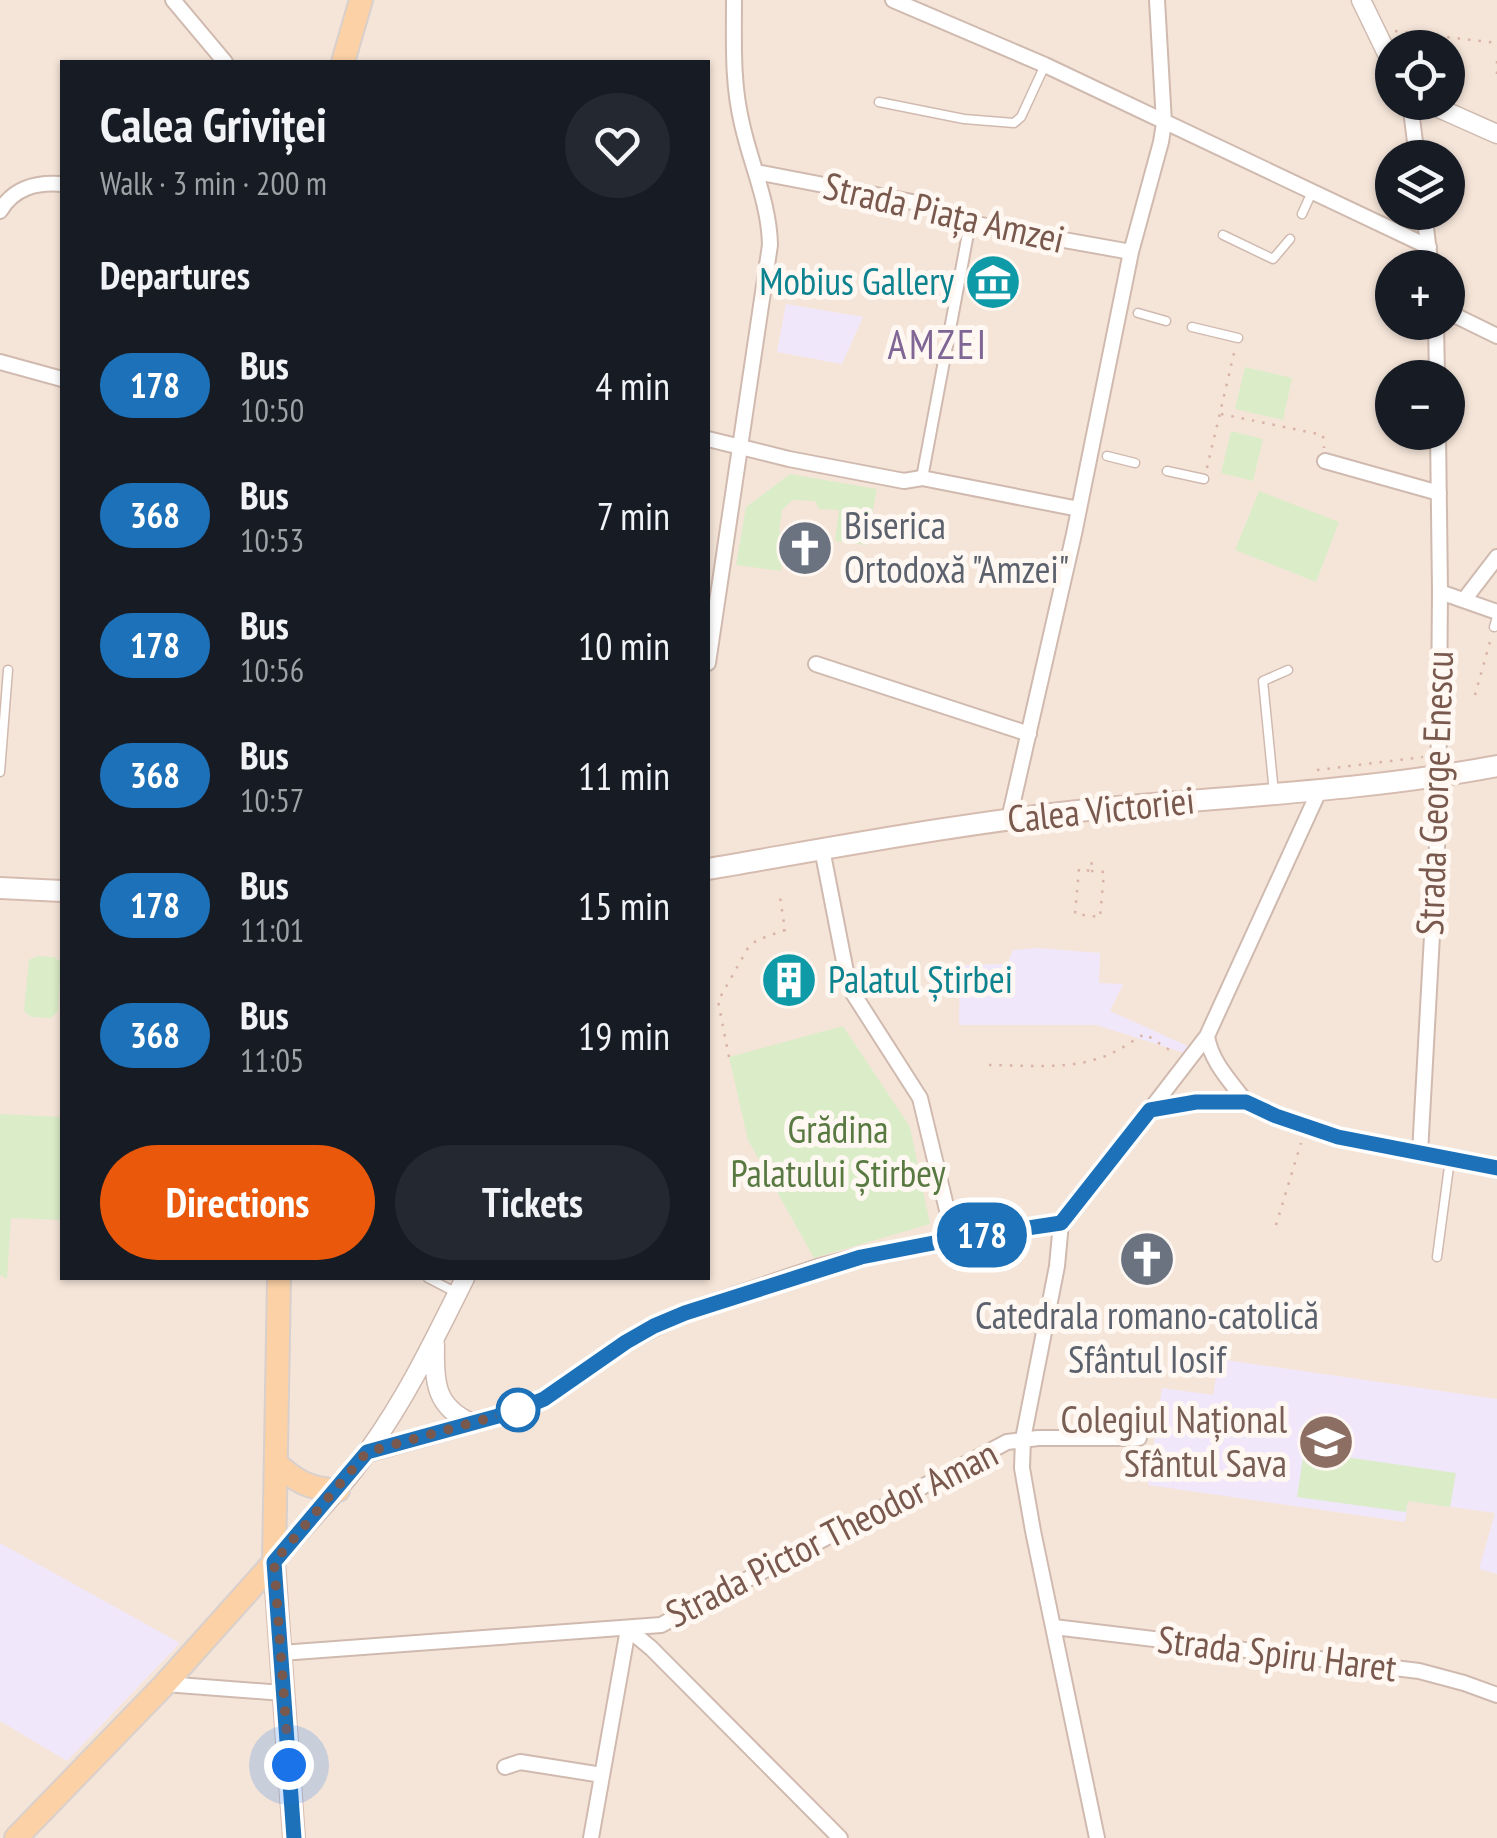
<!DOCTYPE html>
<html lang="en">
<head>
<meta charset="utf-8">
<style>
  body { margin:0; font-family:"PT Sans Narrow",sans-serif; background:#242831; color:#f1f3f6; height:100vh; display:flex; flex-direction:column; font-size:38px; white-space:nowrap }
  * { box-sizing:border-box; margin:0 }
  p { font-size:32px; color:#9ea1a6 }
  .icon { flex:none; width:55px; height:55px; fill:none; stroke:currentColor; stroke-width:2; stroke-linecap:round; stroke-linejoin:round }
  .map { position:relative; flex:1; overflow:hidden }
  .details { position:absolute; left:60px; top:60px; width:650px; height:1220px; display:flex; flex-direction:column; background:#171b24; border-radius:0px; box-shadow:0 2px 8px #0004 }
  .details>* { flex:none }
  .badge { padding:0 20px; border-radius:32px; font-size:35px; line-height:65px }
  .buttons { position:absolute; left:1375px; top:30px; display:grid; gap:20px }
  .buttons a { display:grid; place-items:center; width:90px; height:90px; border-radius:50%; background:#171b24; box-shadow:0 2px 8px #0004; font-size:50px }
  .you { position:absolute; width:50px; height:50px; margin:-25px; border:8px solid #fff; border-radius:50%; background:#1a73e8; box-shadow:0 0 0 15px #1a73e833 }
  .map>.badge { position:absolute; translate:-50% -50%; box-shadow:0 0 0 5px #fff }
  h2 { padding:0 40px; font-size:38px; line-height:90px }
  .round { display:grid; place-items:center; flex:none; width:105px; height:105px; border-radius:52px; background:#242831 }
  .overview { display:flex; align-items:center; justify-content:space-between; height:170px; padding:0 40px }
  h1 { font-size:48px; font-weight:800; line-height:75px }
  .primary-button { display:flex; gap:20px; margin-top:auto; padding:20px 40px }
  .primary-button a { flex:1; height:115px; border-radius:60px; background:#ea580c; color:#fff; font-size:40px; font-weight:800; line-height:115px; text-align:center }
  .primary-button a+a { background:#242831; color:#f1f3f6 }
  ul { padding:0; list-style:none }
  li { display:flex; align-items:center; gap:30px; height:130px; padding:0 40px }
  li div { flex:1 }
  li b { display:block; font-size:38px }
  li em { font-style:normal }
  li .badge { min-width:110px; font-weight:700; text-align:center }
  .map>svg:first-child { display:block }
  .residential { fill:#f5e5d9; fill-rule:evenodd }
  .education { fill:#f1e7fa }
  .green { fill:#dbecc8 }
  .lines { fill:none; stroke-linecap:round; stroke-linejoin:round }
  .service-casing { stroke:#d0baaf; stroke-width:11 }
  .pedestrian-casing { stroke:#d0baaf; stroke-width:14 }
  .minor-casing { stroke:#d0baaf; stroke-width:18 }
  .tertiary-casing { stroke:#d0baaf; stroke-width:21 }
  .secondary-casing { stroke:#d6bcb0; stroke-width:24 }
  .primary-casing { stroke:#d9d0cd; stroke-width:26 }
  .path { stroke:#d9b3a5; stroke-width:2.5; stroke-dasharray:2.5 8; stroke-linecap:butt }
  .service { stroke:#fff; stroke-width:8 }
  .pedestrian { stroke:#fff; stroke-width:10 }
  .minor { stroke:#fff; stroke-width:14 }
  .tertiary { stroke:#fff; stroke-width:18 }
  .secondary { stroke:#fff; stroke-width:20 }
  .primary { stroke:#fbd1a5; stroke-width:22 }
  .line-casing { stroke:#fff; stroke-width:22 }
  .line { stroke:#1d71b8; stroke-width:15 }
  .walk { stroke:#79584d; stroke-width:10; stroke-dasharray:0 18 }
  .stop-dot { fill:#fff; stroke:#1d71b8; stroke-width:5 }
  .labels { text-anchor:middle; stroke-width:10; stroke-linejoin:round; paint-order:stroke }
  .street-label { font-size:38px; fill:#79584d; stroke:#fff8f2 }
  .culture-label { font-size:38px; fill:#0d838f; stroke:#fff8f2; text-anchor:end }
  .worship-label { font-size:38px; fill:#5b616d; stroke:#fff8f2; text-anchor:start }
  .park-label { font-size:38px; fill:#587941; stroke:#fff8f2 }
  .education-label { font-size:38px; fill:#785e54; stroke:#fff8f2; text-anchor:end }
  .neighbourhood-label { font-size:40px; letter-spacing:2.5px; fill:#7f6694; stroke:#fff8f2 }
</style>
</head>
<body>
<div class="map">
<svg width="1497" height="1838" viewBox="0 0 1497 1838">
  <rect width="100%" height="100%" fill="#fdf4eb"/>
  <path class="residential" d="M0 0H1497V1838H0ZM1392 48H1448V102H1392ZM62 62H708V1278H62ZM1392 158H1448V212H1392ZM1392 268H1448V322H1392ZM1392 378H1448V432H1392Z"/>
  <path class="education" d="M786 304 863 317 842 364 777 352Z
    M1037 948 1100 953 1099 983 1123 984 1110 1011 1192 1048 1188 1054 1096 1025H959L960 965 1007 964 1013 950Z
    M1219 1359 1497 1399V1574L1479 1569 1495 1513 1408 1501 1405 1522 1148 1485 1162 1388 1213 1395Z
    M0 1543 180 1643 67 1761 0 1721Z"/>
  <path class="green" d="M1245 367 1292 378 1283 420 1235 409Z
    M1231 431 1263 439 1253 481 1221 473Z
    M790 474 877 489 866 545 835 541 839 510 819 509 815 501 793 500 782 510 779 531 785 537 781 571 736 565 746 507Z
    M1259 491 1339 522 1316 582 1235 550Z
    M37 956 54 957 61 962 58 1011 51 1018 31 1017 24 1011 29 960Z
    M843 1026 910 1127 930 1224 814 1258 748 1140 729 1057Z
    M0 1114 62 1117V1220L11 1218 7 1279 0 1275Z
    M1304 1451 1456 1473 1450 1507 1408 1501 1406 1512 1297 1497Z"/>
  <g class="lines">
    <g class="service-casing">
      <path id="service" d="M879 102 964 119 1014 123 1021 117 1045 65
        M1302 214 1312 192
        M1223 235 1273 259 1290 239
        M1138 313 1166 321
        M1192 327 1238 338
        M1107 456 1135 463
        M1167 471 1204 479
        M1494 627 1497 617
        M0 772 8 670
        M1274 793 1263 681 1288 670
        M1437 1257 1450 1159
        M428 1278 455 1292"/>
    </g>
    <g class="pedestrian-casing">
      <path id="pedestrian" d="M922 478 970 223"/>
    </g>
    <g class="minor-casing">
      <path id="minor" d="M173 0 225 62
        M893 0 1045 65 1429 247
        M1410 102 1417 158
        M756 172 928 205 970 223 1131 252
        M0 211C14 187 37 182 62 184
        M1424 212 1431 268
        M1448 312 1497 336
        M1436 322 1437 378
        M0 362 62 379
        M708 439 789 459 904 481 922 478 1079 509
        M1325 461 1439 493
        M1440 592 1497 612
        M1464 600 1497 557
        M708 663 770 245C769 202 751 165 742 124 732 83 734 42 734 0
        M816 664 1029 734
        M1009 819 1074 534 1131 252 1161 142 1164 123 1157 0
        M822 849 849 987 920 1098 954 1239
        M1207 1036C1211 1062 1231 1082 1246 1102
        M1150 1110 1207 1036 1320 789
        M1420 1153 1438 827 1440 592 1438 432
        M1061 1223 1057 1266 1023 1439 1022 1468 1033 1531 1097 1838
        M1054 1627 1419 1671 1464 1683 1497 1695
        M628 1629 651 1648 840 1838
        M281 1653 661 1625 1007 1442 1038 1438H1139
        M165 1684 283 1693
        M505 1767 520 1762 602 1775
        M591 1838 628 1629"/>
    </g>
    <g class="tertiary-casing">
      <path id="tertiary" d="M1361 0 1392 64
        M1425 102 1497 134
        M435 1345C434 1382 435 1407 472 1423
        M367 1453 513 1412 544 1399 626 1342 654 1327 685 1313 819 1268 861 1257 954 1239 1061 1223 1150 1110 1196 1102H1246L1276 1116 1338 1137 1497 1168
        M274 1562C306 1524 342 1489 370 1448 408 1395 436 1336 465 1278"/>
    </g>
    <g class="secondary-casing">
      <path id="secondary" d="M708 869C837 847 967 822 1097 809 1231 796 1365 791 1497 766
        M0 888 62 891
        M274 1562 294 1838"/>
    </g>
    <g class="primary-casing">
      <path id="primary" d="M343 62 361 0
        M276 1463C295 1481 311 1490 338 1490
        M16 1838 165 1684 274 1562 279 1278"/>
    </g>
    <path class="path" d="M1395 31 1497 43
      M1497 61V76
      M1221 414 1323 435 1324 448
      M1207 468 1235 349
      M1475 695 1491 638
      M1317 770 1423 757
      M1091 871 1104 872 1100 917 1075 914 1079 869 1091 871 1092 857
      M729 1057 718 1001 748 948 757 940 785 930 780 897
      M989 1065C1028 1065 1073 1071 1110 1054 1122 1049 1133 1040 1145 1034L1174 1053
      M1276 1225 1301 1143"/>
    <use href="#service" class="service"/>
    <use href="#pedestrian" class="pedestrian"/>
    <use href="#minor" class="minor"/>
    <use href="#tertiary" class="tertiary"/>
    <use href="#secondary" class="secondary"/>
    <use href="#primary" class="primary"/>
  </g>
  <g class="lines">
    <g class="line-casing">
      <path id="line" d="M294 1838 274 1562 367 1452 513 1412 544 1399 626 1342 654 1326 685 1313 861 1257 954 1239 1061 1223 1150 1110 1196 1102H1246L1276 1116 1338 1137 1497 1168"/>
    </g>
    <use href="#line" class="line"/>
    <path class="walk" d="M289 1765 274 1562 367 1452 518 1410"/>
  </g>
  <defs>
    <g id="museum-disc" transform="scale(2.875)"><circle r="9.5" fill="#0f9aa8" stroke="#fff8f2"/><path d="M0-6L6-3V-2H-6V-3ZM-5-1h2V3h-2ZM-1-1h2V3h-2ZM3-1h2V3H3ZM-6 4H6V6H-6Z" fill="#fff"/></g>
    <g id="church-disc" transform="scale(2.875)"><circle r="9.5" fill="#6b7280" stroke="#fff8f2"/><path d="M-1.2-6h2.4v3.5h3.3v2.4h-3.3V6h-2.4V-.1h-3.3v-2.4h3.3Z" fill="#fff"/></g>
    <g id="building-disc" transform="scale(2.875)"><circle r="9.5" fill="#0f9aa8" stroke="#fff8f2"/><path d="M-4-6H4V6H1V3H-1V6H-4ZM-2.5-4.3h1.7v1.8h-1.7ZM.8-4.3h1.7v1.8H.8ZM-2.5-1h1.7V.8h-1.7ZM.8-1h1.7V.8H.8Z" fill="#fff"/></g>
    <g id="school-disc" transform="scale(2.875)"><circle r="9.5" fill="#8d6e63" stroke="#fff8f2"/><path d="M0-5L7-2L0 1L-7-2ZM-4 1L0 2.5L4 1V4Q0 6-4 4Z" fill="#fff"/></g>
  </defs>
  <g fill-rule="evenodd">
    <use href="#museum-disc" x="993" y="282"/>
    <use href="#church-disc" x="805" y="548"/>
    <use href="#building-disc" x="789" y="980"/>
    <use href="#church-disc" x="1147" y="1259"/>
    <use href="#school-disc" x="1326" y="1442"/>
  </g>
  <circle class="stop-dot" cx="518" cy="1410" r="20"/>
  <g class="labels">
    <g class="street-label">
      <text transform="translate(944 213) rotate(13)" y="13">Strada Piața Amzei</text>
      <text transform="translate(1435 793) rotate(-88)" y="13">Strada George Enescu</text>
      <text transform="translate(1101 810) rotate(-6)" y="13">Calea Victoriei</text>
      <text transform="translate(832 1534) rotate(-27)" y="13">Strada Pictor Theodor Aman</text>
      <text transform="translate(1277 1654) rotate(7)" y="13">Strada Spiru Haret</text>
    </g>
    <g class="culture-label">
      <text x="954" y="295">Mobius Gallery</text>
      <text x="828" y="993" text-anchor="start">Palatul Știrbei</text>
    </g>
    <g class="worship-label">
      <text x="844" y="539">Biserica<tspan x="844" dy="44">Ortodoxă "Amzei"</tspan></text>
      <text x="1147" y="1329" text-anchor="middle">Catedrala romano-catolică<tspan x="1147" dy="44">Sfântul Iosif</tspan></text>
    </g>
    <g class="park-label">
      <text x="838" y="1143">Grădina<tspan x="838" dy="44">Palatului Știrbey</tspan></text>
    </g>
    <g class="education-label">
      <text x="1287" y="1433">Colegiul Național<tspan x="1287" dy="44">Sfântul Sava</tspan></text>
    </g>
    <g class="neighbourhood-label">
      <text x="938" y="359">AMZEI</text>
    </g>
  </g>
</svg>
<div class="buttons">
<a><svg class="icon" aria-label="locate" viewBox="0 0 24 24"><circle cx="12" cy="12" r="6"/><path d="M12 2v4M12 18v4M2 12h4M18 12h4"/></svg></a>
<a><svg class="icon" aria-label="layers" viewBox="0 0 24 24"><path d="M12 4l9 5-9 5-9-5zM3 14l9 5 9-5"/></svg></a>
<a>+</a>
<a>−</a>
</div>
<div class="you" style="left:289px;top:1765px"></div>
<b class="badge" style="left:982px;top:1235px;background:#1d71b8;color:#fff">178</b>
<section class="details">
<div class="overview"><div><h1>Calea Griviței</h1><p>Walk · 3 min · 200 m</p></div><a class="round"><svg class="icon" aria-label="heart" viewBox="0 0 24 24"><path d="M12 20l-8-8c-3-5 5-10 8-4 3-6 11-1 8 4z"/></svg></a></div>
<h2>Departures</h2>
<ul>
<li><span class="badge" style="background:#1d71b8;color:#fff">178</span><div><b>Bus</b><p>10:50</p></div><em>4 min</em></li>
<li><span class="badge" style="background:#1d71b8;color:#fff">368</span><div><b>Bus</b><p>10:53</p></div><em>7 min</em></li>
<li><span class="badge" style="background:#1d71b8;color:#fff">178</span><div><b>Bus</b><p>10:56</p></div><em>10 min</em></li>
<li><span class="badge" style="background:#1d71b8;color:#fff">368</span><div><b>Bus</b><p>10:57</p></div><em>11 min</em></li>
<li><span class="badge" style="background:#1d71b8;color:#fff">178</span><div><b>Bus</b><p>11:01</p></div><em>15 min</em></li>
<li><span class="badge" style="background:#1d71b8;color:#fff">368</span><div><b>Bus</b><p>11:05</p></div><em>19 min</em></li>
</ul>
<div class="primary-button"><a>Directions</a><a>Tickets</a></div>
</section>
</div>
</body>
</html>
